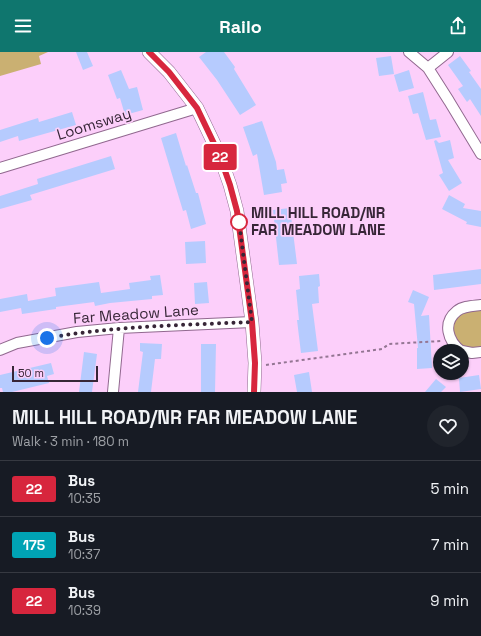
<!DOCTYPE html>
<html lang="en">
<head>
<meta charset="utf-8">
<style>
  body { margin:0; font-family:"Space Grotesk",sans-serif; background:#20242c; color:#f1f3f6; height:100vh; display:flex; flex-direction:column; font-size:15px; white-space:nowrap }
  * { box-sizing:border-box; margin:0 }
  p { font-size:13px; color:#9ea1a6 }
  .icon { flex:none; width:22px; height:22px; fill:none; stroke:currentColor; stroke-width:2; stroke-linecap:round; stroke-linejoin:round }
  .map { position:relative; height:340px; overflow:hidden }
  .side { display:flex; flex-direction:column; background:#171b24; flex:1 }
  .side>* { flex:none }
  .badge { padding:0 8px; border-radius:3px; font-size:14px; line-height:26px }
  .fabs { position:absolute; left:433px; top:292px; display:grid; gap:8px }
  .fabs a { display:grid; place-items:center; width:36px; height:36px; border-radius:50%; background:#171b24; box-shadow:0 1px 3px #0004; font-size:20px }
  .scale { position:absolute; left:12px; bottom:10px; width:86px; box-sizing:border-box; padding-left:4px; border:2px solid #372637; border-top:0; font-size:11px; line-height:14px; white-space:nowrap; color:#372637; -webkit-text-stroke:3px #fccffa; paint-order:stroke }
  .you { position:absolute; width:20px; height:20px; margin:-10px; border:3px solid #fff; border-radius:50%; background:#1a73e8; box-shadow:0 0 0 6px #1a73e833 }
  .map>.badge { position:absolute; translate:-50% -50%; box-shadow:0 0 0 2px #fff }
  .round { display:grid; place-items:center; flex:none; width:42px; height:42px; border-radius:21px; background:#20242c }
  .overview { display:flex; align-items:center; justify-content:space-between; height:68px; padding:0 12px }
  h1 { font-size:19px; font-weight:600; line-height:30px }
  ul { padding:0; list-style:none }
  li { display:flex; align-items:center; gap:12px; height:56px; padding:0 12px; border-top:1px solid #363941 }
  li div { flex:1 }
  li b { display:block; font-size:15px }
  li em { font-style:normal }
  li .badge { min-width:44px; font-weight:700; text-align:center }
  header { display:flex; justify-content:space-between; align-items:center; height:52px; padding:0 12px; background:#0f766e; color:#fff; font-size:18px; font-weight:600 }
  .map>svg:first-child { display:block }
  .green { fill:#cab072 }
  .building { fill:#b6cbfe }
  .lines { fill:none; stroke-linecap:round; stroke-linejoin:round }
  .minor-casing { stroke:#91688f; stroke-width:12 }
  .tertiary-casing { stroke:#91688f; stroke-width:14 }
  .path { stroke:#947693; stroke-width:2; stroke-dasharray:3 3; stroke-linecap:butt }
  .minor { stroke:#fff; stroke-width:10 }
  .tertiary { stroke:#fff; stroke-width:13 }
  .line-casing { stroke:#fff; stroke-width:9 }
  .line { stroke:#d7263d; stroke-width:6 }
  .walk { stroke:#372637; stroke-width:4; stroke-dasharray:0 7.2 }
  .stop-dot { fill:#fff; stroke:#d7263d; stroke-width:2 }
  .labels { text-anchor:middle; stroke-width:3.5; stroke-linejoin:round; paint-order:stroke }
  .street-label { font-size:15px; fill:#372637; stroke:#fccffa }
  .stop-label { font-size:15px; font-weight:bold; fill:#372637; stroke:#fccffa; text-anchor:start }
</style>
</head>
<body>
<header><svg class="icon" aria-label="menu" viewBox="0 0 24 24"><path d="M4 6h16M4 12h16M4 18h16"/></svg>Railo<svg class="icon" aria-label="share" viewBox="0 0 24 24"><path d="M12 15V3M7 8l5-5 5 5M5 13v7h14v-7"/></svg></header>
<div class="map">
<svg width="481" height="340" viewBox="0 0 481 340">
  <rect width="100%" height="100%" fill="#fccffa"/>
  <path class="green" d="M0 0H48L39 4 41 12 0 24Z
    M481 258V295C475 296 468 297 462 294 449 286 450 266 465 260 470 259 476 259 481 258Z"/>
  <path class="building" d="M76 0H87L93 14 83 18Z
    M206 0H224L235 15 234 17 256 53 240 63 217 28 199 5Z
    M391 4 394 22 379 24 376 6Z
    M460 4 471 19 469 20 481 37V64L470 47 467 50 458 37 463 34 448 13Z
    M121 18 129 37 137 35 143 58 125 63 120 46 117 47 108 23Z
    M409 18 414 36 399 40 394 23Z
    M423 40 430 68 436 67 441 85 426 88 418 61 413 62 408 44Z
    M72 60 76 73 19 89 18 84 0 90V78L38 66 39 70Z
    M262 69 276 110 277 118 284 117 287 131 281 132 282 140 264 143 257 102 253 104 243 75Z
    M176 81 186 114 187 113 196 141H198L206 172 191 177 186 158 183 159 161 86Z
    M436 88 439 91 450 88 454 106 448 108 462 131 449 139 439 123 443 121 434 89Z
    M111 104 115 117 30 143 32 148 0 157V144L38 132 37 127Z
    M449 143 465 152 463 156 481 159V175L466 172 467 170 442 157Z
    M290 156 297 212 279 213 273 158Z
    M205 189 206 211 186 212 185 190Z
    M481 217V232L434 238 433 223Z
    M319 222 320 234 318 235 319 251 312 252 318 299 301 301 297 268H299L296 238 300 237 299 224Z
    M160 223 163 243 152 244V247L110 251 95 254 94 250 56 255V257L22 262 21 256 0 260V247L27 242 28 249 56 244 55 236 99 230 101 241 130 237 129 231 151 228 150 224Z
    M207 230 209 251 195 252 194 231Z
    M413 238 429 245 421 264 429 263 432 316 417 317V296H418L414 252 408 250Z
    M140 291 162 292 161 307H155L151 340H138L143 300 140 299Z
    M201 292H216L215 340H201Z
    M84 300 97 302 92 340H79Z
    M51 311 54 322 47 324 49 331 12 340H3L2 336H0V323Z
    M309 320 312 340H297L294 323Z
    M479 323 481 337 460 340 459 326Z
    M436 327 446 335 441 340H425Z"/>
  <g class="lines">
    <g class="minor-casing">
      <path id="minor" d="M409 0 428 16 449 49 481 102
        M428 16 448 0
        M0 116 197 56
        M0 298 17 291 77 280 119 276 252 270
        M461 299C448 289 442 271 457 259 463 254 473 254 481 253
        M462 299 472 301 481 300
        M113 340 119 276"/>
    </g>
    <g class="tertiary-casing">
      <path id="tertiary" d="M149 0 169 20 197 56 219 102 230 133 237 159 252 270 255 311 254 340"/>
    </g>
    <path class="path" d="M266 313 382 297 389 292 441 289"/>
    <use href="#minor" class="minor"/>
    <use href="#tertiary" class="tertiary"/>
  </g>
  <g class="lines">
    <g class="line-casing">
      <path id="line" d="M149 0 169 20 197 56 219 102 230 133 237 159 252 270 255 311 254 340"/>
    </g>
    <use href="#line" class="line"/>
    <path class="walk" d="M47 286C115 274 184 273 252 270L239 170"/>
  </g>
  <circle class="stop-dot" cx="239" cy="170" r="8"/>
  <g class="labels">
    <g class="street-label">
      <text transform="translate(94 72) rotate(-17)" y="5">Loomsway</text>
      <text transform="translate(136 262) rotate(-4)" y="5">Far Meadow Lane</text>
    </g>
    <g class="stop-label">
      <text x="251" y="166">MILL HILL ROAD/NR<tspan x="251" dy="17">FAR MEADOW LANE</tspan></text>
    </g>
  </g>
</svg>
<div class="fabs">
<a><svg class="icon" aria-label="layers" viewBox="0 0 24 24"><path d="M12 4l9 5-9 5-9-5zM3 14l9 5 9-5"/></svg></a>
</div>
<div class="scale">50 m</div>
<div class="you" style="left:47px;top:286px"></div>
<b class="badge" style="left:220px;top:105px;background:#d7263d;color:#fff">22</b>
</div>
<section class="side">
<div class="overview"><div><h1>MILL HILL ROAD/NR FAR MEADOW LANE</h1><p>Walk · 3 min · 180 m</p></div><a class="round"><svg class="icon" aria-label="heart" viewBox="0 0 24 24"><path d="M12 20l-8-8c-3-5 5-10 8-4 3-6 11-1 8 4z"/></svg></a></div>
<ul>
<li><span class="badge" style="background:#d7263d;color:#fff">22</span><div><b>Bus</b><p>10:35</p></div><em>5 min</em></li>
<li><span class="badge" style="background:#00a3b4;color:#fff">175</span><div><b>Bus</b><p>10:37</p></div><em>7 min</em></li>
<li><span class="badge" style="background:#d7263d;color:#fff">22</span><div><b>Bus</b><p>10:39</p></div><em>9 min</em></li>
</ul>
</section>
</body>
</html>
